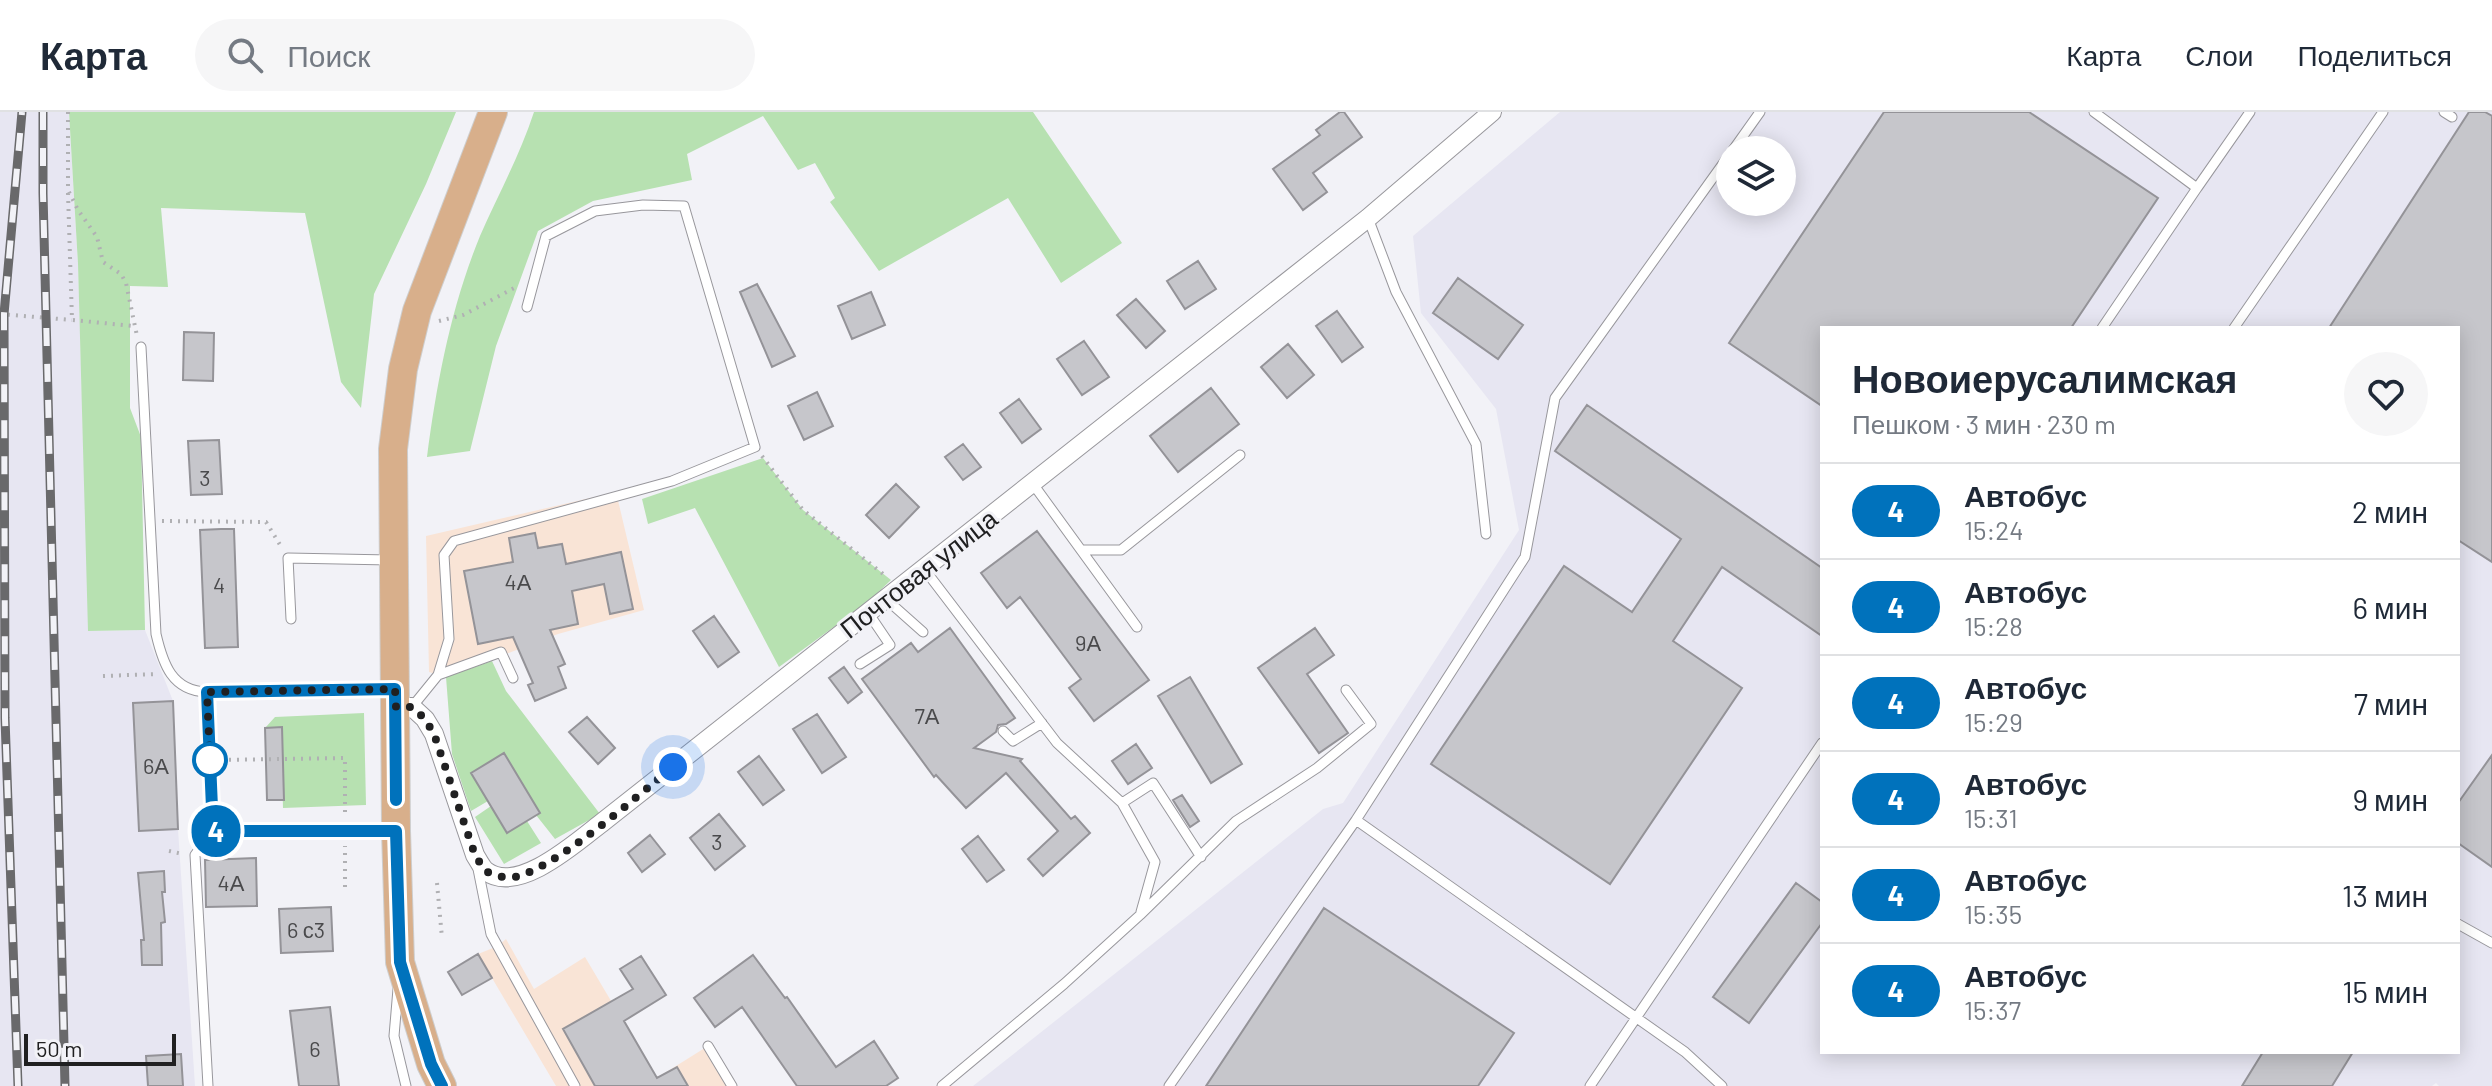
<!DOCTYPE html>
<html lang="ru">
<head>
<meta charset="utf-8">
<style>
  body { margin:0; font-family:Barlow,sans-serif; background:#f6f6f7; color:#1f2937; height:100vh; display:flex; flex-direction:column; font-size:30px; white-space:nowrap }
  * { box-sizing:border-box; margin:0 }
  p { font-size:26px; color:#747a83 }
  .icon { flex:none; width:44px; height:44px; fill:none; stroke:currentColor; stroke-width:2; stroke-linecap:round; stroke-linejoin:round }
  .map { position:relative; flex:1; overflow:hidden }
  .details { position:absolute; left:1820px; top:214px; width:640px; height:728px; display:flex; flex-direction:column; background:#fff; border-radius:0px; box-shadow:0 4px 20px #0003 }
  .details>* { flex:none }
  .badge { padding:0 16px; border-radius:26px; font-size:28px; line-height:52px }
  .controls { position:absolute; left:1716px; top:24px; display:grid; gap:16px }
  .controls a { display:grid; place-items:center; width:80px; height:80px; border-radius:50%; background:#fff; box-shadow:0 4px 20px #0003; font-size:40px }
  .scale { position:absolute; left:24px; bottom:20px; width:152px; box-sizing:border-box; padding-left:8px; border:4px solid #202021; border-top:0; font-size:22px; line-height:28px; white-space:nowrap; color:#202021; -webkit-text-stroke:6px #f2f2f7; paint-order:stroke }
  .you { position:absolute; width:40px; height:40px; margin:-20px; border:6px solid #fff; border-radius:50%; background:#1a73e8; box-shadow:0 0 0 12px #1a73e833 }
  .map>.badge { position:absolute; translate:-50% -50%; box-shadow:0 0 0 4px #fff }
  .round { display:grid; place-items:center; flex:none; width:84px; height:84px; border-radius:42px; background:#f6f6f7 }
  .head { display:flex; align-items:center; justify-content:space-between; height:136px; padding:0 32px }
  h1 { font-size:38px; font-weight:700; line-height:60px }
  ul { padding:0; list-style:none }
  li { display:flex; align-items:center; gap:24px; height:96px; padding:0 32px; border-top:2px solid #e0e1e3 }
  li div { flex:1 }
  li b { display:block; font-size:30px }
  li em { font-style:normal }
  li .badge { min-width:88px; font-weight:700; text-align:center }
  header { display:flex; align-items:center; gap:48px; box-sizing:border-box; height:112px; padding:0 40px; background:#fff; border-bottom:2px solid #e0e1e3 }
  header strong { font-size:38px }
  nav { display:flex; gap:44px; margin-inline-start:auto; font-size:28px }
  .search { width:560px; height:72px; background:#f6f6f7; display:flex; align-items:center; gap:20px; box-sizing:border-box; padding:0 28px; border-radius:44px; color:#747a83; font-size:30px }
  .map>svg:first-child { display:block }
  .commercial { fill:#f9e4d6 }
  .built { fill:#e7e6f2; fill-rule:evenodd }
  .green { fill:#b7e1b1 }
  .building { fill:#c6c6cb; stroke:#949398; stroke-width:2 }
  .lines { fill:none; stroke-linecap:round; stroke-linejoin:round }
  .lane-casing { stroke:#98979c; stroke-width:11 }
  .street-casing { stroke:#98979c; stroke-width:20 }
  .primary-casing { stroke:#cecece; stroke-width:30 }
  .path { stroke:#b0b0b3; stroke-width:4; stroke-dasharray:2 6; stroke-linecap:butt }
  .lane { stroke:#fff; stroke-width:9 }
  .street { stroke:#fff; stroke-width:18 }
  .primary { stroke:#d8af8b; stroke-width:28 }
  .rail-casing { stroke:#69696b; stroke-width:9 }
  .rail { stroke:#f2f2f7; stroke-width:6; stroke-dasharray:18; stroke-linecap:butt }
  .line-casing { stroke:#fff; stroke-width:18 }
  .line { stroke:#0072bc; stroke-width:12 }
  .walk { stroke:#202021; stroke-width:8; stroke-dasharray:0 14.4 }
  .stop-dot { fill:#fff; stroke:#0072bc; stroke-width:4 }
  .labels { text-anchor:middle; stroke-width:6; stroke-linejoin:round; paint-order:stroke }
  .number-label { font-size:22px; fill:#4a4a4c }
  .street-label { font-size:26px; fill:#202021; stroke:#f2f2f7 }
</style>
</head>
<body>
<header>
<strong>Карта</strong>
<div class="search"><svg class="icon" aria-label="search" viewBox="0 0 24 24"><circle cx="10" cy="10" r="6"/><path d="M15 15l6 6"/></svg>Поиск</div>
<nav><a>Карта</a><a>Слои</a><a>Поделиться</a></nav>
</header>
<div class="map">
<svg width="2492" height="974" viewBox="0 0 2492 974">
  <rect width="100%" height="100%" fill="#f2f2f7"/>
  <path class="commercial" d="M616 380 644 498 558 522 446 565 429 560 426 424Z
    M506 827 534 877 585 845 646 948 644 974 708 934 732 974H556L492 866 462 883 448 860 478 842 498 834Z"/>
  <path class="built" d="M0 0H69L78 152 89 519 145 518 173 589 178 717 195 974H0Z
    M1560 0H2492V974H2439L2436 971 2432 974H973L1323 697 1343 691 1519 418 1496 297 1421 201 1413 124ZM1730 38H1782V90H1730ZM1822 216H2458V940H1822Z"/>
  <path class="green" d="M69 0H456L426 72 374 182 361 296 341 270 305 101 161 96 168 175 130 174V296L141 325 145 518 88 519 78 152Z
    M534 0H1033L1122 131 1061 171 1008 86 879 159 830 90 835 86 815 51 798 58 763 4 687 42 692 68 593 89 538 119 496 234 470 339 427 345C437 269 451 195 480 124 498 83 520 43 534 0Z
    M763 346 803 398 891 468 868 490 779 555 695 396 648 412 642 387Z
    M492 549 506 579 600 702 555 727 536 703 540 701 504 641 471 661 488 689 471 699 452 642 446 565Z
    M364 601 366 693 283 696 281 615 265 616 275 605Z
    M491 694 507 721 527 709 541 731 504 752 475 705Z"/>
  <path class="building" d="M1340 0H1344L1362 25 1313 61 1327 80 1303 98 1273 57 1320 23 1316 18Z
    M1884 0H2029L2158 86 2071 216H1822V294L1729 231Z
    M2469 0H2485L2492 4V450L2458 428V216H2329Z
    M1198 149 1216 177 1185 197 1167 169Z
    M1458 166 1523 213 1498 247 1433 201Z
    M757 172 795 244 772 255 740 180Z
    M871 180 885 213 852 227 838 194Z
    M1136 187 1165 219 1146 236 1117 203Z
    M1337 199 1363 235 1342 250 1316 214Z
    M184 220 214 221 213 269 183 268Z
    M1084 229 1109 265 1082 283 1057 247Z
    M1288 232 1314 263 1287 286 1261 255Z
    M1211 276 1239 312 1178 360 1150 324Z
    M817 280 833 314 804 328 788 294Z
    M1019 287 1041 317 1022 331 1000 301Z
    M1587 293 1822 456V524L1722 455 1673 529 1742 576 1610 772 1431 652 1564 454 1632 500 1681 427 1555 339Z
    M219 328 222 382 191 383 188 329Z
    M963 332 981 355 963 368 945 345Z
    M896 372 919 395 889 426 866 403Z
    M221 417H234L238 535 205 536 200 418Z
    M1037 419 1149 568 1094 609 1069 576 1081 567 1020 485 1007 496 981 461Z
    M535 421 538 436 562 432 566 452 621 440 633 497 610 502 604 472 572 479 578 512 550 518 565 552 558 555 566 576 535 589 528 573 533 571 513 525 478 532 464 459 513 450 509 426Z
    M714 504 739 540 718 555 693 519Z
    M950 516 1015 606 1006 612 998 613 996 620 974 636 1022 647 1020 649 1071 707 1075 704 1090 721 1043 764 1028 747 1058 719 1006 661 966 696 936 663 934 665 862 567 911 531 918 540Z
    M1315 516 1334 543 1307 562 1348 621 1319 641 1258 556Z
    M844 555 862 580 848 591 829 566Z
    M1190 565 1242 652 1211 671 1158 584Z
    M173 589 178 717 139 719 133 591Z
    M817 602 846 645 822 661 793 617Z
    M587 605 615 636 598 652 569 620Z
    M282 615 284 688H267L265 616Z
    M1136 632 1152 656 1128 672 1112 649Z
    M504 641 540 701 507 721 471 661Z
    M2492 643V755L2458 731V691Z
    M759 644 784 678 763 693 738 660Z
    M1182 683 1199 709 1190 715 1173 688Z
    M719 702 745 734 715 758 690 726Z
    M650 723 665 742 642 760 628 741Z
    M978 724 1004 758 987 770 962 737Z
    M256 746 257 794 206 795 205 748Z
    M164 759 165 780H162L165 810 161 811 162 853H142L141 828H144L138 761Z
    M1796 771 1822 790V811L1749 911 1713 885Z
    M331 795 333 839 281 841 279 797Z
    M1324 796 1514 921 1478 974H1206Z
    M478 842 492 866 462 883 448 860Z
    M753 843 785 886 787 885 836 955 874 929 898 966 886 974H797L742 895 715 915 694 886Z
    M641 844 666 883 624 909 657 966 677 955 688 974H595L563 917 633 877 620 857Z
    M330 895 339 974H299L290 899Z
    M2263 940H2353L2332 974H2242Z
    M181 942 183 974H148L146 944Z"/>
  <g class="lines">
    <g class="lane-casing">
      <path id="lane" d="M2094 0 2197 76 2250 0
        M2444 0 2452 5
        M1733 38 1760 0
        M1368 106 1396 180 1476 332 1486 422
        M2102 216 2197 76
        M2234 216 2383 0
        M141 235 156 522C163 552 172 579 207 580
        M1033 372 1137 515
        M1082 438H1121L1240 343
        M925 458 1057 631 1122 691 1155 750 1141 800
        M887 488 923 520
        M291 507 288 446 390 448
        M860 552 890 533 869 502
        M438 563 501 540 513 566
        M412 595 438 563 449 527 444 443 454 429 672 369 755 335 684 94 643 93 595 99 546 124 527 195
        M1003 619 1013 629 1042 611
        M1122 691 1153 671 1201 745
        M392 719H213L207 580 393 577
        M478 757 491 822 575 974
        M2458 812 2492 831
        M398 877 394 924 406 974
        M708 934 732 974
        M208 974 195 743 213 719
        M942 974 1064 872 1140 803 1236 709 1317 656 1371 612 1346 578
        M1169 974 1356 708
        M1590 974 1822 631
        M1722 974 1685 940 1356 708 1525 445 1555 286 1730 42"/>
    </g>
    <g class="street-casing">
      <path id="street" d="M396 595H412L425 607 434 622 475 743C478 748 482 756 486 759 518 784 579 728 604 709L1368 106 1492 0"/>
    </g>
    <g class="primary-casing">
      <path id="primary" d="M442 974 431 952 400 850 396 719 393 337 403 257 417 199 493 0"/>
    </g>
    <path class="path" d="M68 0V78L78 98 97 125 103 150 121 162 126 171 137 224
      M68 81 72 208 134 214
      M0 202 72 208
      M439 209 463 203 518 174
      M762 344 803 398 887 465
      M162 409 266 410 282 436
      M103 564 157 562
      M221 648 345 646V705
      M169 739 183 742
      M437 771 442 826
      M345 775V734"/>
    <use href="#lane" class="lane"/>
    <use href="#street" class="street"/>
    <use href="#primary" class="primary"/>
    <g class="rail-casing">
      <path id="rail" d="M43 0V81L65 974
        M18 974 5 606 4 202 22 0"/>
    </g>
    <use href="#rail" class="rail"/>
  </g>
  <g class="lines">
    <g class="line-casing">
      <path id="line" d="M396 688 395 577 207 580 213 719H396L400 850 431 952 442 974"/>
    </g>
    <use href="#line" class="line"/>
    <path class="walk" d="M210 648 207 580 395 577 396 595H412L425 607 434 622 475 743 485 759C495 763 505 767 515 765 556 756 637 684 673 655"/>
  </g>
  <circle class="stop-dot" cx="210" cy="648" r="16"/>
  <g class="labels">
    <g class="number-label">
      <text x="205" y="374">3</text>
      <text x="518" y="478">4А</text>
      <text x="219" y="481">4</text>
      <text x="1088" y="539">9А</text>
      <text x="927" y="612">7А</text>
      <text x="156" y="662">6А</text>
      <text x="717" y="738">3</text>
      <text x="231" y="779">4А</text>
      <text x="306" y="826">6 с3</text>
      <text x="315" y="945">6</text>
    </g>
    <g class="street-label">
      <text transform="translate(919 462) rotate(-38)" y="9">Почтовая улица</text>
    </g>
  </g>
</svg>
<div class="controls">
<a><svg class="icon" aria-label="layers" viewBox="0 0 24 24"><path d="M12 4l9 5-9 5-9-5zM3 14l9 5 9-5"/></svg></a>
</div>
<div class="scale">50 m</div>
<div class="you" style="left:673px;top:655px"></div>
<b class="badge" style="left:216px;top:719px;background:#0072bc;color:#fff">4</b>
<section class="details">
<div class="head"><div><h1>Новоиерусалимская</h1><p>Пешком · 3 мин · 230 m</p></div><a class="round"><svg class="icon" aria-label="heart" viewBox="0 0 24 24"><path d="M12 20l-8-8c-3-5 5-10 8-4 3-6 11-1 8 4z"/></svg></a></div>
<ul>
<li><span class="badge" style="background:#0072bc;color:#fff">4</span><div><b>Автобус</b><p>15:24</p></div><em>2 мин</em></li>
<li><span class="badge" style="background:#0072bc;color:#fff">4</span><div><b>Автобус</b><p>15:28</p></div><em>6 мин</em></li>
<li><span class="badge" style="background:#0072bc;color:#fff">4</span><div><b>Автобус</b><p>15:29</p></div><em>7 мин</em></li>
<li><span class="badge" style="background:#0072bc;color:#fff">4</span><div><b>Автобус</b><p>15:31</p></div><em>9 мин</em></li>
<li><span class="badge" style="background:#0072bc;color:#fff">4</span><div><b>Автобус</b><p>15:35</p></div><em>13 мин</em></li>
<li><span class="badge" style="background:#0072bc;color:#fff">4</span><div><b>Автобус</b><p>15:37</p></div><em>15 мин</em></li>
</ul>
</section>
</div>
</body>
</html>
